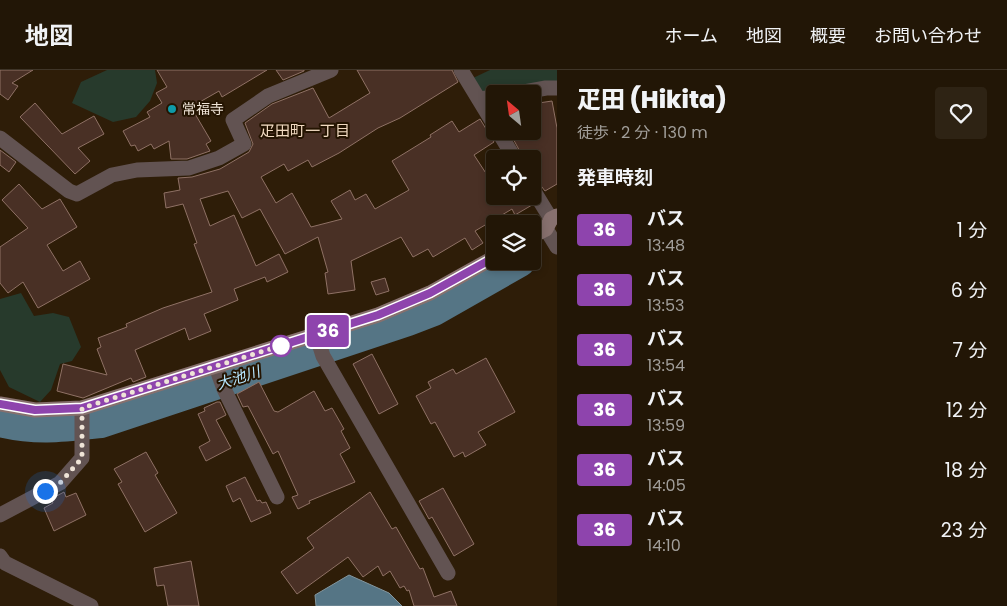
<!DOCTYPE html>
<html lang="ja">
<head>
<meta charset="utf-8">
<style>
  body { margin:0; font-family:Poppins,"Noto Sans JP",sans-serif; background:#2e2314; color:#f1f3f6; height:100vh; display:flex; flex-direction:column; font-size:19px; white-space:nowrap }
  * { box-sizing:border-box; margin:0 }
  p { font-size:16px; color:#a29f9b }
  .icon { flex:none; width:28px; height:28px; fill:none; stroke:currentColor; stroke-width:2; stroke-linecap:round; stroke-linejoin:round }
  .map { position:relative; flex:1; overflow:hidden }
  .sheet { display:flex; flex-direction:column; background:#221606; width:450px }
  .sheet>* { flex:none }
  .badge { padding:0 10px; border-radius:4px; font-size:18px; line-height:32px }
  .needle { width:32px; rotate:331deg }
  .fabs { position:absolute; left:486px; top:15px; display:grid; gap:10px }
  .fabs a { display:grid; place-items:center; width:55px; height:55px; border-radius:5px; background:#221606; box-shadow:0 2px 8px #0003,0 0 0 1px #3f3528; font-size:25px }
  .you { position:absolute; width:25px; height:25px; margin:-12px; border:4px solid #fff; border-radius:50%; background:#1a73e8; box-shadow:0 0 0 8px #1a73e833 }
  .map>.badge { position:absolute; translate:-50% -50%; box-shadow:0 0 0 2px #fff }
  h2 { padding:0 20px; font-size:19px; line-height:45px }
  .round { display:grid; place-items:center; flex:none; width:52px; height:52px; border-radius:5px; background:#2e2314 }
  .head { display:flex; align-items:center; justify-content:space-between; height:85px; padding:0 20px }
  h1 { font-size:24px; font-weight:800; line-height:38px }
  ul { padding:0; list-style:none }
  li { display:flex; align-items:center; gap:15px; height:60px; padding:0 20px }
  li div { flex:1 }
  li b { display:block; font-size:19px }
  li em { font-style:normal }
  li .badge { min-width:55px; font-weight:700; text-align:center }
  header { display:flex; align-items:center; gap:30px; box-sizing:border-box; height:70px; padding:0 25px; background:#221606; border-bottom:1px solid #3f3528 }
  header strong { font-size:24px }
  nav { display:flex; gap:28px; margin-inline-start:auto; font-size:18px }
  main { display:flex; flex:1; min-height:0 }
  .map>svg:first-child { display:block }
  .green { fill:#273a2c }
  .water { fill:#557585; stroke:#83969e }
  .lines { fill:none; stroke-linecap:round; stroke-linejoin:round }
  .river { stroke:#557585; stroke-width:30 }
  .building { fill:#493025; stroke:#8f7165 }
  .street { stroke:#625352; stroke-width:15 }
  .secondary { stroke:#87706e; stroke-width:15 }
  .line-casing { stroke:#fff; stroke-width:11 }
  .line { stroke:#8e44ad; stroke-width:8 }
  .walk { stroke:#efe4d7; stroke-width:5; stroke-dasharray:0 9 }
  .culture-dot { fill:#0f9aa8; stroke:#241401; stroke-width:2 }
  .stop-dot { fill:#fff; stroke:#8e44ad; stroke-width:2.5 }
  .labels { text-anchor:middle; stroke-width:4; stroke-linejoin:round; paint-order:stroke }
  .poi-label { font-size:14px; fill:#efe4d7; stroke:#241401; text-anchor:start }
  .neighbourhood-label { font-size:15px; fill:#f0d9c0; stroke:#241401 }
  .water-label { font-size:15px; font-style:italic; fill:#b6e6fe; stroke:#241401 }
</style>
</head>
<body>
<header>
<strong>地図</strong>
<nav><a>ホーム</a><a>地図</a><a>概要</a><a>お問い合わせ</a></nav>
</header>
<main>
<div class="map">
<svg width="557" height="536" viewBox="0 0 557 536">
  <rect width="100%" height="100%" fill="#2e1d08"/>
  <path class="green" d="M107 0H155L157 13 150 31 136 47 113 52 72 33 81 12Z
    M490 0H557V15L532 16 482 24 473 8Z
    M21 223 34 246 53 243 69 247 81 277 72 291 60 294 51 320 40 332 9 317 0 300V229Z"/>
  <path class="water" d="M349 505 389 523 402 536H316L315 525Z"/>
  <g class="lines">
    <path class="river" d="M0 352C37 361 64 357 101 353L408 251 434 241 520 192"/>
  </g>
  <path class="building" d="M0 0H33L12 13 18 16 8 30 0 24Z
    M157 0H267L222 27 219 21 191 37 211 71 206 74 210 81 187 89H171L169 71 154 79 151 74 138 81 135 75 131 76 123 61 150 47 147 42 162 33 156 23 167 17Z
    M276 0H304V1L283 10Z
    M357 0H452L458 12 400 48 378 58 339 83 312 97 308 90 288 101 284 94 261 107 276 133 292 123 311 157 342 149 331 131 350 120 355 130 366 124 375 139 409 120 392 91 431 67 430 65 452 51 459 62 480 49 494 72 474 85 495 117V126H526L532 135 515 145 512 139 475 161 483 173 472 180 465 168 433 187 428 179 413 187 401 167 351 191 355 220 328 224 325 203 328 202 318 167 285 184 260 139 242 148 228 121 200 129 210 156 234 145 256 196 279 184 288 202 267 212 265 207 234 219 238 230 204 244 211 261 189 270 185 258 135 280 146 307 133 312 131 308 83 328 57 321 63 294 107 305 97 279 101 277 98 268 127 257 126 254 163 238 212 222 194 174 197 173 183 134 166 138 164 123 180 120 178 108 192 107 220 99 249 82 253 74 245 53 272 34 313 18 329 48 370 23Z
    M552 31 557 58V114L545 121 532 104V89H524L510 63 514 61H532V34Z
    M35 33 62 64 94 46 104 64 78 78 90 91 75 104 20 47Z
    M0 80 16 92 9 102 0 95Z
    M19 114 42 139 60 129 77 157 47 175 63 201 80 191 90 209 38 238 23 212 8 223 0 213V177L28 158 2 130Z
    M385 208 389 221 376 225 371 212Z
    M372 284 398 334 379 344 353 294Z
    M486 288 515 342 478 362 486 375 465 387 463 382 454 387 435 352 431 354 416 326 431 318 428 312 453 299 456 304Z
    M259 312 274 341 278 342 314 321 325 341 332 338 344 359 341 361 350 378 340 384 355 412 309 431 310 433 298 439 292 427 298 425 278 381 273 384 248 336 243 337 237 324Z
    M217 332H220L226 345 216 350 231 378 206 391 199 377 210 371 198 344 205 341 204 338Z
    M146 382 158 403 155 405 177 443 145 462 118 414 122 412 114 399Z
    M245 407 257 431 260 430 262 433 266 432 271 443 251 452 240 428 233 432 226 416Z
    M443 418 474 474 454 486 432 447 429 449 419 431Z
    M64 422 66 427 76 423 86 445 54 461 44 438 53 433 51 429Z
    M370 422 392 459 396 457 420 499 423 498 434 527 451 521 457 536H414L409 520 407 521 404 516 400 518 390 501 383 506 378 496 363 507 348 487 297 524 281 502 314 478 307 468Z
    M191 491 199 536H168L164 515 157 516 154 498Z"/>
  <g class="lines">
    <path class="street" d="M461 0 495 56
      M513 24 546 18H557
      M479 29 495 27
      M498 61 515 89
      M0 68 69 121 77 124 112 105 137 100 189 98 219 88 244 74 233 50 268 26 331 0
      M532 118 551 149
      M546 159 557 177
      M316 264 323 286 448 503
      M216 297 224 319 277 427
      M0 445 60 413 82 388V338
      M0 486 5 493 91 536"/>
    <path class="secondary" d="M532 166 546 159 551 149 557 146
      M0 334 35 340 82 338 378 245 430 223 495 187"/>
  </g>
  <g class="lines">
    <g class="line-casing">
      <path id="line" d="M0 334 35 340 82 338 378 245 430 223 495 187"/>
    </g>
    <use href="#line" class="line"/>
    <path class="walk" d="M45 421 60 413 82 388V338L283 275 281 276"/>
  </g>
  <circle class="culture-dot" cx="172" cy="39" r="5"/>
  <circle class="stop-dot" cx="281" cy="276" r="10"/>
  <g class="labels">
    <g class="poi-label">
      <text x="182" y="44">常福寺</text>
    </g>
    <g class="neighbourhood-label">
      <text x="305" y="66">疋田町一丁目</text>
    </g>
    <g class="water-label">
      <text transform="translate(238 308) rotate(-18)" y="5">大池川</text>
    </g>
  </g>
</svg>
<div class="fabs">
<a><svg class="needle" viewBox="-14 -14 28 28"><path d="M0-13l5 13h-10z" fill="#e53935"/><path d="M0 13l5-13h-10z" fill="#a29f9b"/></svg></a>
<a><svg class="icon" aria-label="locate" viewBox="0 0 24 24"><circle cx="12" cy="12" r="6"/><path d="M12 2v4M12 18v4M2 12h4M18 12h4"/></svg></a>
<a><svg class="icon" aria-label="layers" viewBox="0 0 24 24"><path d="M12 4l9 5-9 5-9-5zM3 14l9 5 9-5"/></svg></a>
</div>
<div class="you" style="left:45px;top:421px"></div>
<b class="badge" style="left:328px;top:261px;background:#8e44ad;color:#fff">36</b>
</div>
<section class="sheet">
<div class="head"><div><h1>疋田 (Hikita)</h1><p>徒歩 · 2 分 · 130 m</p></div><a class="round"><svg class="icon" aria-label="heart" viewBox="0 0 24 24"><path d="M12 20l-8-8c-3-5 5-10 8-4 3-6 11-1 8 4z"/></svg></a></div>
<h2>発車時刻</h2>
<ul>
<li><span class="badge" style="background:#8e44ad;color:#fff">36</span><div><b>バス</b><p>13:48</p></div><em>1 分</em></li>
<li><span class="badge" style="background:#8e44ad;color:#fff">36</span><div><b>バス</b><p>13:53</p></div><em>6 分</em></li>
<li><span class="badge" style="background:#8e44ad;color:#fff">36</span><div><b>バス</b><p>13:54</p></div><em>7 分</em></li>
<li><span class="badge" style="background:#8e44ad;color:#fff">36</span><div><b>バス</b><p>13:59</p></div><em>12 分</em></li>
<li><span class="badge" style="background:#8e44ad;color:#fff">36</span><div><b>バス</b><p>14:05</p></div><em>18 分</em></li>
<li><span class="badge" style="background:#8e44ad;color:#fff">36</span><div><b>バス</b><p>14:10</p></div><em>23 分</em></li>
</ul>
</section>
</main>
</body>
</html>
